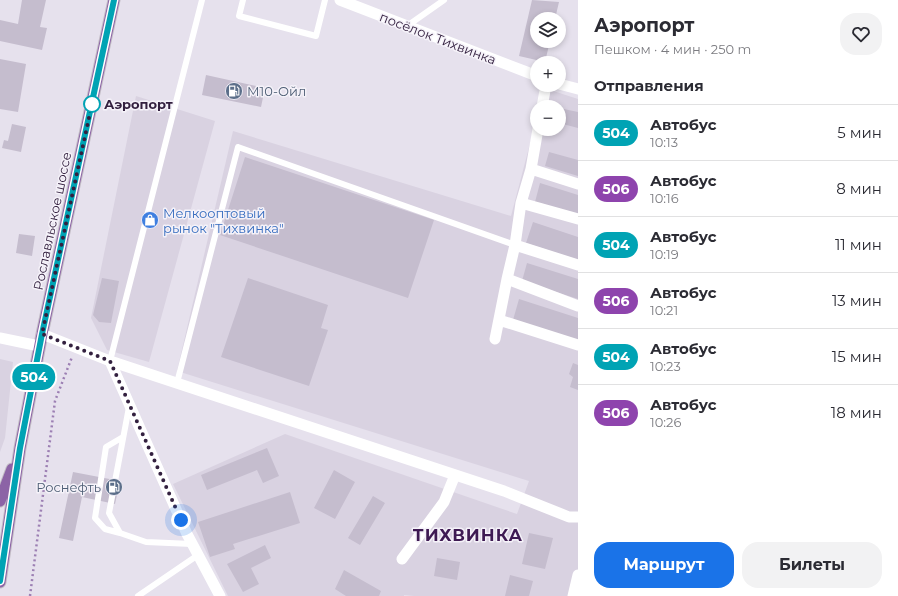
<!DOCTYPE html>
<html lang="ru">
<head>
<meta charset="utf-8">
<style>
  body { margin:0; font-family:Montserrat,sans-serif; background:#f2f2f3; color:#2b2b33; height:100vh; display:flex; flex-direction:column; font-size:15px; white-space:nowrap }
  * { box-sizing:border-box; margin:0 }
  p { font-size:13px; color:#7c7c81 }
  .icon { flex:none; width:22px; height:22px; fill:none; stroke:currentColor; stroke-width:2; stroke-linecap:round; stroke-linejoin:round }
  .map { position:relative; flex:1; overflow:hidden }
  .drawer { display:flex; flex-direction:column; background:#fff; width:320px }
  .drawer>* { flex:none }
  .badge { padding:0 8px; border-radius:13px; font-size:14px; line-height:26px }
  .fabs { position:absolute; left:530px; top:12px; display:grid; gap:8px }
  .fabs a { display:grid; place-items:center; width:36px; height:36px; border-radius:50%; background:#fff; box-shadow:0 2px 6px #0003; font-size:20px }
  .you { position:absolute; width:20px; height:20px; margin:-10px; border:3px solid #fff; border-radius:50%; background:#1a73e8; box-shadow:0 0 0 6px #1a73e833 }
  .map>.badge { position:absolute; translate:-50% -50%; box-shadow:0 0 0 2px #fff }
  h2 { padding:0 16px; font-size:15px; line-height:36px }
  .round { display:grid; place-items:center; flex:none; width:42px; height:42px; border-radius:16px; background:#f2f2f3 }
  .overview { display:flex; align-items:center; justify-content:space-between; height:68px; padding:0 16px }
  h1 { font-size:19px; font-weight:700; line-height:30px }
  .button { display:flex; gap:8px; margin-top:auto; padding:8px 16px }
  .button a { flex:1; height:46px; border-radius:16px; background:#1a73e8; color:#fff; font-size:16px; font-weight:700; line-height:46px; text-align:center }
  .button a+a { background:#f2f2f3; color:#2b2b33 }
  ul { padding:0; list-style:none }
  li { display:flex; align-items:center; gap:12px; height:56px; padding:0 16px; border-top:1px solid #e1e1e2 }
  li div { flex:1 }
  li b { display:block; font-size:15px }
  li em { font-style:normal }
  li .badge { min-width:44px; font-weight:700; text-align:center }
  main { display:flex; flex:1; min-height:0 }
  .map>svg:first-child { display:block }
  .built { fill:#d9d2e1 }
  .building { fill:#c5bdce }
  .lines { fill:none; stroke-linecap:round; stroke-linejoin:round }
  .primary-casing { stroke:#c2bcc5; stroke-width:13 }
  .path { stroke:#9c7fb3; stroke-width:2.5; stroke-dasharray:2 3; stroke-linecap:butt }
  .service { stroke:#fff; stroke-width:6 }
  .minor { stroke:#fff; stroke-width:11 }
  .primary { stroke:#8c63a6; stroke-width:11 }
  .line-casing { stroke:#fff; stroke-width:9 }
  .line { stroke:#00a3b4; stroke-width:6 }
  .walk { stroke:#33203f; stroke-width:4; stroke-dasharray:0 7.2 }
  .stop-dot { fill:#fff; stroke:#00a3b4; stroke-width:2 }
  .labels { text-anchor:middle; stroke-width:3; stroke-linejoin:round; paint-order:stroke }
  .street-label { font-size:13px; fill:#33203f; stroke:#f5f2f9 }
  .service-label { font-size:13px; fill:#4e5e75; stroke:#f5f2f9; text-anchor:start }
  .stop-label { font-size:13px; font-weight:bold; fill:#33203f; stroke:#f5f2f9; text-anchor:start }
  .shop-label { font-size:13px; fill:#366cbe; stroke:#f5f2f9; text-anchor:start }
  .district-label { font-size:17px; font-weight:bold; letter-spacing:1px; fill:#3e1a53; stroke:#f5f2f9 }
</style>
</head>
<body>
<main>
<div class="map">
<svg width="578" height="596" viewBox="0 0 578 596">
  <rect width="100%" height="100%" fill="#e6e1ed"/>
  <path class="built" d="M544 88 578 99V596H414L404 595V596H228L173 484 285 434 517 514 529 481 177 371 233 131 511 216 537 117V129H559V107H540Z
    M136 96 215 121 149 362 107 350 91 318Z
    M0 359 13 362 5 438 0 452Z"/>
  <path class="building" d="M22 0H46L40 27 47 28 42 50 0 41V20L18 24Z
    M532 0 559 2 555 19H537V41H550L545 62 519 56Z
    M0 59 26 64 18 112 0 109Z
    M206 75 265 88 261 107 202 95Z
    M559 108 578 112V128L559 123Z
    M12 124 26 127 21 152 2 148 4 140 8 141Z
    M549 152 578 160V176L545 166Z
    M245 157 434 220 408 298 220 235Z
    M540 183 578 195V215L535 202Z
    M533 222 578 237V260L526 243Z
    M19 234 35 236 32 256 16 253Z
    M527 263 578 279V299L522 281Z
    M102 278 119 281 111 323 99 322 93 315Z
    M248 278 328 305 321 328 328 330 309 386 221 357Z
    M519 299 578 318V340L513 320Z
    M573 363 578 365V390L570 387 573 377 569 374Z
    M267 448 279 476 263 483 257 470 207 490 201 475Z
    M334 470 355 482 335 519 314 508Z
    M73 472 120 481 115 504 82 497 73 541 59 538Z
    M290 492 300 523 233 544 235 549 210 557 198 522Z
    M373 496 385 503 360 545 348 538Z
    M529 533 553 538 545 569 522 564Z
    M265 545 271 558 251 568 259 584 243 592 227 564Z
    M437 558 460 562 457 580 434 576Z
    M344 570 381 591 379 596H346L335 589Z
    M510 575 533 581 529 596H505Z"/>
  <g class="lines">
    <g class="primary-casing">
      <path id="primary" d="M0 501 12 469
        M0 582 20 448 42 334 114 0"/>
    </g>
    <path class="path" d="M30 596 55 401 72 357"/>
    <path class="service" d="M243 0 239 16 316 36 325 0
      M407 26 444 0
      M110 361 202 0
      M177 383 238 147 515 245
      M129 407 109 513 120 533 146 542 192 544
      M120 533 105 529 95 518 106 447 123 437
      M138 596 198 555"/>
    <path class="minor" d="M340 0 537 76
      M559 84 578 89
      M542 107 546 85
      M531 169 578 184
      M521 203 578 219
      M515 245 578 265
      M507 279 578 306
      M499 320 578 345
      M42 334 110 361 187 534 220 596
      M0 338 39 346
      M495 339 507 279 515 245 521 203 531 169 538 129
      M110 361 504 491 569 517H578
      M402 559 444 502 455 475
      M573 596 578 575"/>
    <use href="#primary" class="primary"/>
  </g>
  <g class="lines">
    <g class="line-casing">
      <path id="line" d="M0 581 20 448 42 334 114 0"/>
    </g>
    <use href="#line" class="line"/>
    <path class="walk" d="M92 104 42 334 110 361 181 520"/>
  </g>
  <defs>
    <g id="fuel-disc" transform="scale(0.9)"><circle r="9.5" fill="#5c6f8a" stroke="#f5f2f9"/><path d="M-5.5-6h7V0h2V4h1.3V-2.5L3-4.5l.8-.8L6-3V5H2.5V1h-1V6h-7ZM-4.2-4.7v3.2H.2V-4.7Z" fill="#fff"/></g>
    <g id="shop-disc" transform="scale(0.9)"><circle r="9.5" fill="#3f7fe0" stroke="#f5f2f9"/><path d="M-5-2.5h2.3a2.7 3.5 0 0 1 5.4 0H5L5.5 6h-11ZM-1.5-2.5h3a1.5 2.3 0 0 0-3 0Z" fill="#fff"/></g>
  </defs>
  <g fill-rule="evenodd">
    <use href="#fuel-disc" x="234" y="91"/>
    <use href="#shop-disc" x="150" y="220"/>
    <use href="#fuel-disc" x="114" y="487"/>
  </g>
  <circle class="stop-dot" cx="92" cy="104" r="8"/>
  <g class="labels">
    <g class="street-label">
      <text transform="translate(438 38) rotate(21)" y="5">посёлок Тихвинка</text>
      <text transform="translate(52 221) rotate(-78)" y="5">Рославльское шоссе</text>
    </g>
    <g class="service-label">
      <text x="247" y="96">М10-Ойл</text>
      <text x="101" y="492" text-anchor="end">Роснефть</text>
    </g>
    <g class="stop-label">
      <text x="104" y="109">Аэропорт</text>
    </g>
    <g class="shop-label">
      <text x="163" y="218">Мелкооптовый<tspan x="163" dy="15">рынок "Тихвинка"</tspan></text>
    </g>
    <g class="district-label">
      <text x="468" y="541">ТИХВИНКА</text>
    </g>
  </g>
</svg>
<div class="fabs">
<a><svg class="icon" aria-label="layers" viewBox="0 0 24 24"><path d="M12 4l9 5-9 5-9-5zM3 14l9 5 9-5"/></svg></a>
<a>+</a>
<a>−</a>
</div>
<div class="you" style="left:181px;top:520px"></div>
<b class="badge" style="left:34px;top:377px;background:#00a3b4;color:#fff">504</b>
</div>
<section class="drawer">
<div class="overview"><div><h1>Аэропорт</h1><p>Пешком · 4 мин · 250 m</p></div><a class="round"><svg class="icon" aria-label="heart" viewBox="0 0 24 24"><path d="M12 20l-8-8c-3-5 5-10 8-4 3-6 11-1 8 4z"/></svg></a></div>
<h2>Отправления</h2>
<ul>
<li><span class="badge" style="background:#00a3b4;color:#fff">504</span><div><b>Автобус</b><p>10:13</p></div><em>5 мин</em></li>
<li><span class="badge" style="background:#8e44ad;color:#fff">506</span><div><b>Автобус</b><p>10:16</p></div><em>8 мин</em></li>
<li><span class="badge" style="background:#00a3b4;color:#fff">504</span><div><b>Автобус</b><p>10:19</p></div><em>11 мин</em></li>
<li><span class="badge" style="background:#8e44ad;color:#fff">506</span><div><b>Автобус</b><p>10:21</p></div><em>13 мин</em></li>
<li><span class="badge" style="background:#00a3b4;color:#fff">504</span><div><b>Автобус</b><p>10:23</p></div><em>15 мин</em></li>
<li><span class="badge" style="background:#8e44ad;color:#fff">506</span><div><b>Автобус</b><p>10:26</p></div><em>18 мин</em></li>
</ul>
<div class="button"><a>Маршрут</a><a>Билеты</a></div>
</section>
</main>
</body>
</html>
